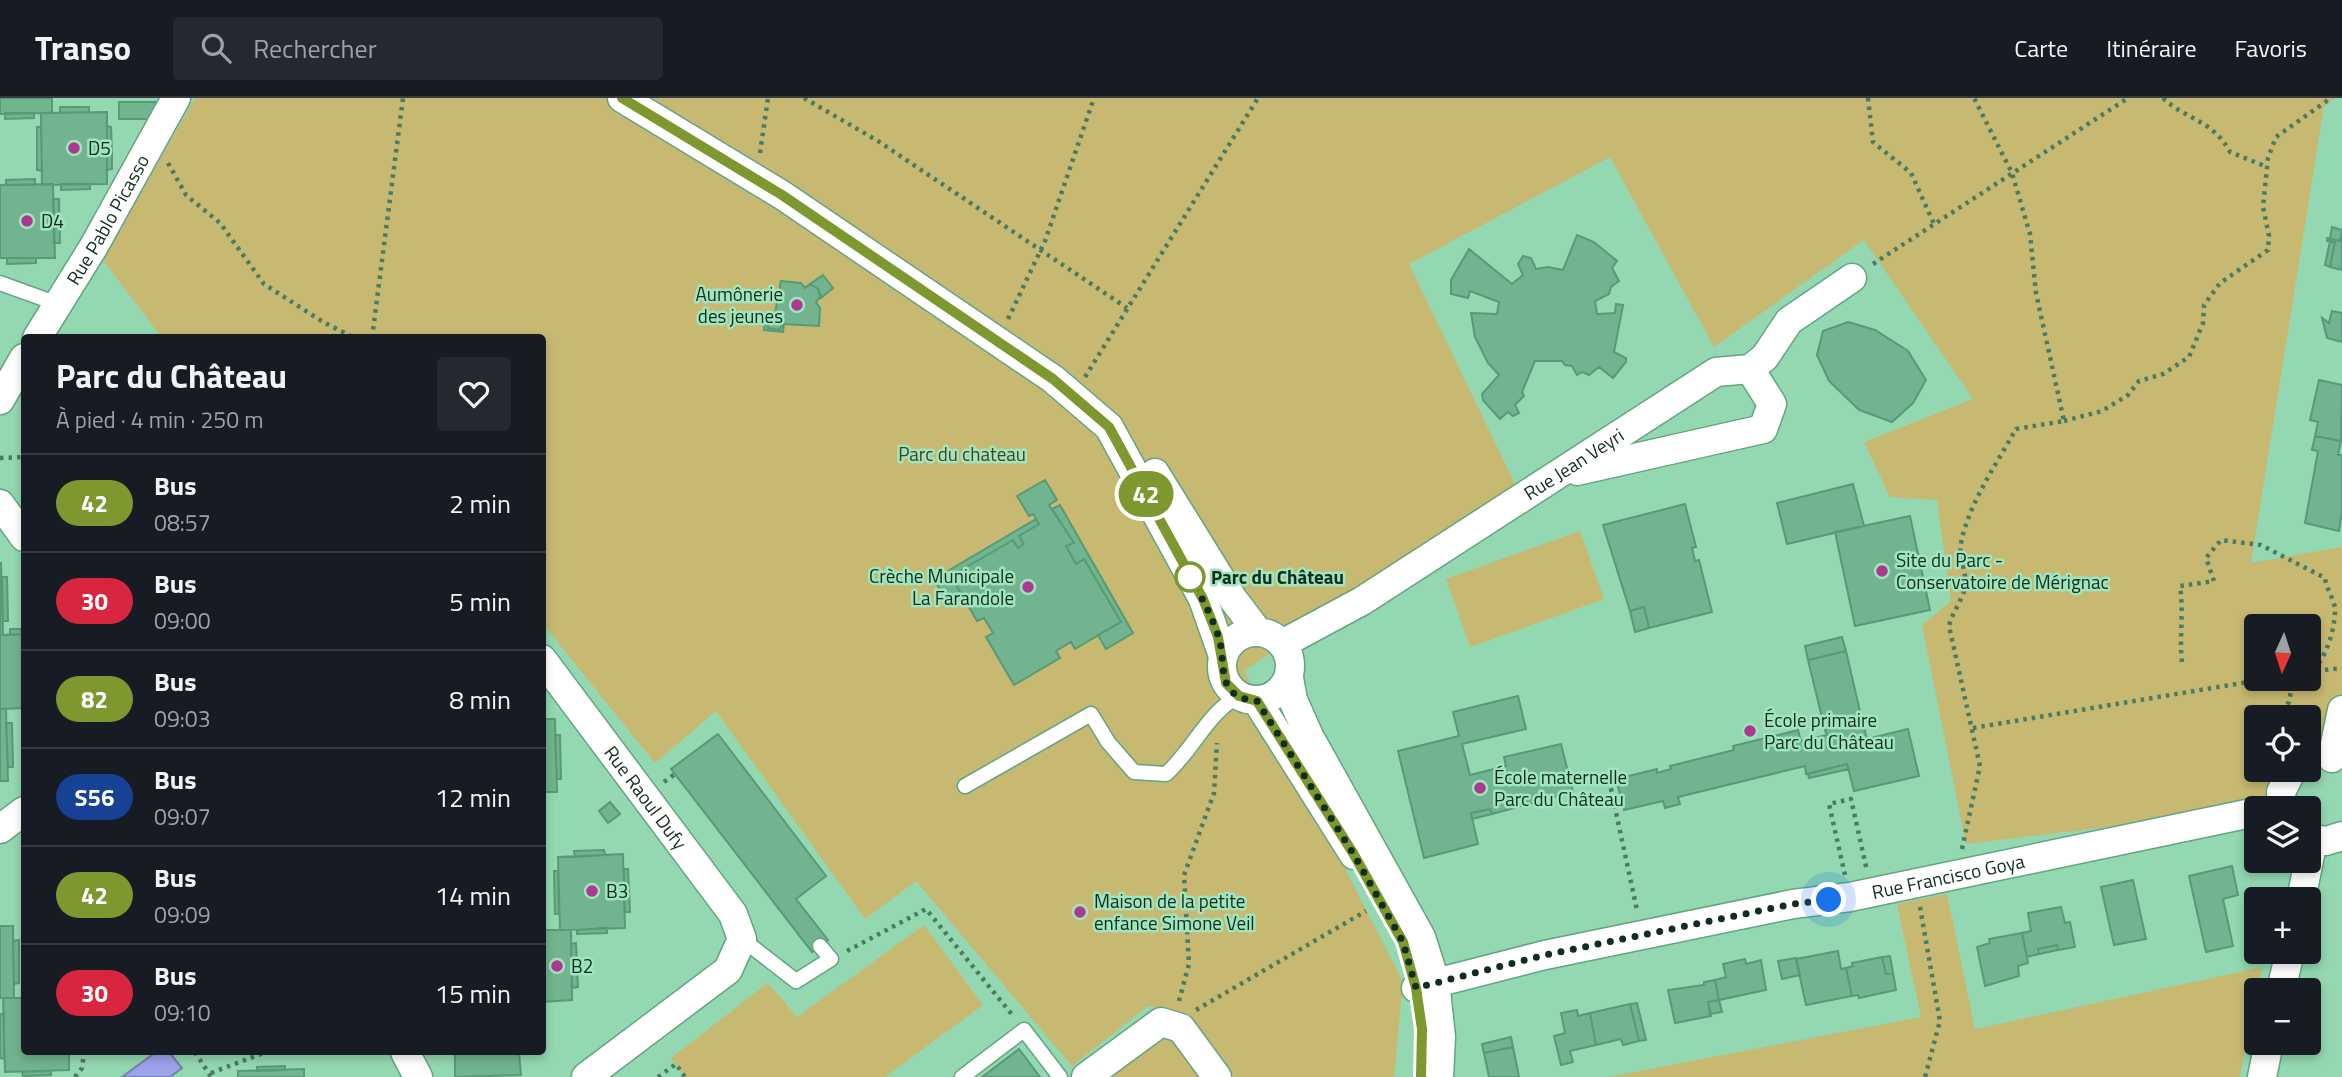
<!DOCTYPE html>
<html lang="fr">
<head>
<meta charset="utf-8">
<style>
  body { margin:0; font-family:"Titillium Web",sans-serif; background:#242831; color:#f1f3f6; height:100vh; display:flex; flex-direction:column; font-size:26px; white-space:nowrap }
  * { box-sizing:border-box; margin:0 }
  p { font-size:23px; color:#9ea1a6 }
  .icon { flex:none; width:38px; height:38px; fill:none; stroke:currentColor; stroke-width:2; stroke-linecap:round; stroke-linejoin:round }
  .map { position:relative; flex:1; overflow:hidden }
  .side { position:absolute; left:21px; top:236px; width:525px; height:721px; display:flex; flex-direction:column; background:#171b24; border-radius:7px; box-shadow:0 4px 10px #0003 }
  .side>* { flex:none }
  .badge { padding:0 14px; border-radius:23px; font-size:24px; line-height:46px }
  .needle { width:46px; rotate:183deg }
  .controls { position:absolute; left:2244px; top:516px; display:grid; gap:14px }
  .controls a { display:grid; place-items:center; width:77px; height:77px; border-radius:7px; background:#171b24; box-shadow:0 4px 10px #0003; font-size:35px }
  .you { position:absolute; width:35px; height:35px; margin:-18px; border:5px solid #fff; border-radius:50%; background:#1a73e8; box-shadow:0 0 0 10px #1a73e833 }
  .map>.badge { position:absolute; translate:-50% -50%; box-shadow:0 0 0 4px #fff }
  .round { display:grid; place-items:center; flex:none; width:74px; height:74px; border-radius:7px; background:#242831 }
  .head { display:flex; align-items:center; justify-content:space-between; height:119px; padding:0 35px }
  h1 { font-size:33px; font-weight:700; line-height:52px }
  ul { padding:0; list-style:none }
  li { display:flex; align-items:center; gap:21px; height:98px; padding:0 35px; border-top:2px solid #363941 }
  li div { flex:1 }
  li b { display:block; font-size:26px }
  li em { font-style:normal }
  li .badge { min-width:77px; font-weight:700; text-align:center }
  header { display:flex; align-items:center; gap:42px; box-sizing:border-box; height:98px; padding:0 35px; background:#171b24; border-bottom:2px solid #363941 }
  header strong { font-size:33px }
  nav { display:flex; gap:38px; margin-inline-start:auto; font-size:24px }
  .search { width:490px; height:63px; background:#242831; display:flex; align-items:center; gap:18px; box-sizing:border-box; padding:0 24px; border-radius:7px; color:#9ea1a6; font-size:26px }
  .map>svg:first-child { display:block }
  .green { fill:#c7b971; fill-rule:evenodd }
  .water { fill:#9ca3eb; stroke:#7280ae; stroke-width:2 }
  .building { fill:#71b48f; stroke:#579a76; stroke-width:2 }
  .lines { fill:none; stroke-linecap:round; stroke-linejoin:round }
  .lane-casing { stroke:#62a580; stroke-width:17 }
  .street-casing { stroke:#62a580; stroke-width:31 }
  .path { stroke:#4c7b61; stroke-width:4.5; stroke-dasharray:3.5 5; stroke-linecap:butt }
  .lane { stroke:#fff; stroke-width:14 }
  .street { stroke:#fff; stroke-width:28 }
  .line-casing { stroke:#fff; stroke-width:16 }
  .line { stroke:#7c982e; stroke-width:10 }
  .walk { stroke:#112d1e; stroke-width:7; stroke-dasharray:0 12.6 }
  .poi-dot { fill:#ad3891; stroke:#a0e5be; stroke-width:2.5 }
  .stop-dot { fill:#fff; stroke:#7c982e; stroke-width:3.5 }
  .labels { text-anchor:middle; stroke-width:5; stroke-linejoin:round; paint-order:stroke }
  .poi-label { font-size:19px; fill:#112d1e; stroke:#a0e5be; text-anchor:start }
  .street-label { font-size:19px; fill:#112d1e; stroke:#a0e5be }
  .park-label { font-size:19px; fill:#48411e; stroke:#a0e5be }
  .stop-label { font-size:19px; font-weight:bold; fill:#112d1e; stroke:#a0e5be; text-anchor:start }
</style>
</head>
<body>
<header>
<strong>Transo</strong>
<div class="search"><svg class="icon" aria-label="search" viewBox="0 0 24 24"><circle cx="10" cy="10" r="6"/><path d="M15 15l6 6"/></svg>Rechercher</div>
<nav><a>Carte</a><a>Itinéraire</a><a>Favoris</a></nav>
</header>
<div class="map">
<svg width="2342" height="979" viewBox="0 0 2342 979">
  <rect width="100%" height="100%" fill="#93d8b1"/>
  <path class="green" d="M195 0H2335L2324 8 2251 465 2342 449V651L2335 646 2308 648V620H2256V672H2279L2281 708 1966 746 1922 527 1951 503 1937 402 1890 399 1864 344 1973 301 1864 142 1714 249 1610 59 1409 166 1515 386 1244 573 1403 884 1394 979H1231L1181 914 1148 908 1072 968 916 783 865 821 716 613 655 665 543 526 542 240H162L103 162ZM2256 528H2308V581H2256Z
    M1580 433 1604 501 1470 549 1446 481Z
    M1947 796 1975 931 2263 869 2256 892 2240 979H1609L1921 919 1897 806Z
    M924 827 983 907 885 979H685L671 960 768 885 797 919Z
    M1172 935 1205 979H1088Z"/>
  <path class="water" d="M156 954H169L182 970 170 979H122Z"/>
  <path class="building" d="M0 0H52V15L0 16Z
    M119 4H157V21H119Z
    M60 9H89V14L60 15Z
    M107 14V86L42 87 41 15Z
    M5 15H34V20L5 21Z
    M107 28 111 29 112 55V71L107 72Z
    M37 29H41L42 73 37 72Z
    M35 81V87H6V82Z
    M53 86 55 160H0V87Z
    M61 86H90V91L61 92Z
    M53 101H59L60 145H54Z
    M2332 129 2342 132 2340 143 2330 141Z
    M1577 137 1594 144 1617 163 1612 170 1619 183 1611 189 1609 196 1595 203 1597 216 1615 215 1616 206 1623 207 1614 254 1626 260V264L1613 280 1599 269 1589 277 1582 274 1577 277 1572 268 1565 267 1562 263H1535L1522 294 1524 298 1515 307 1519 315 1513 318 1508 314 1500 321 1483 302 1482 296 1499 277 1488 265 1475 239 1471 215 1497 216 1499 204 1470 193 1468 200 1451 196V182L1469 151 1512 186 1523 177 1518 166 1523 158 1531 160 1536 171 1548 169 1563 172Z
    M2342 137V172L2330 169 2335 144 2327 143V140L2340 143Z
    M2330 143 2335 144 2330 169 2325 167Z
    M7 160H36V165L7 166Z
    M823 177 833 190 821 200 818 191 810 186Z
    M781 183 801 185 805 190 810 186 818 191 821 198 816 204 820 210 819 228 784 226 779 232 768 230 767 222 775 215Z
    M2332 213 2342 215V244L2327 240 2322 220 2329 225Z
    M765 215H775L768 219V230L779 232 784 226 783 234 764 232Z
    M1848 224 1875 232 1908 253 1926 282 1913 305 1892 324 1859 312 1829 283 1817 257 1823 233Z
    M2319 282 2342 287 2341 343 2315 338 2318 324 2310 322Z
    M2315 338 2341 343 2338 357H2342V415L2339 433 2305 425 2318 353 2312 352Z
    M1045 382 1057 402 1049 407 1074 445 1066 448 1076 466 1084 461 1121 524 1075 551 1071 544 1056 553 1060 560 1014 587 986 539 993 535 984 520 977 523 951 478 1013 442 1018 450 1024 446 1019 438 1039 426 1033 416 1029 418 1017 398Z
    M1853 386 1864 428 1787 446 1777 405Z
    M1685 406 1696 449 1692 450 1695 463 1699 462 1712 514 1649 530 1644 509 1630 513 1603 427Z
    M1060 407 1133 535 1106 551 1098 537 1121 524 1084 461 1076 466 1066 448 1074 445 1052 411Z
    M1910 418 1930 512 1855 528 1835 434Z
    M1036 421 1039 426 1019 438 1024 446 1018 450 1013 442 951 478 963 499 949 507 934 481Z
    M1 465 3 537H0V465Z
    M2 479H7L8 523H3Z
    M1644 509 1649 530 1635 534 1630 513Z
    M10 531H24V536L10 537Z
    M24 536V610L0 611V537Z
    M1842 539 1846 553 1808 562 1805 548Z
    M1846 553 1862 622 1825 632 1808 562Z
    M1518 598 1526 631 1462 646 1470 677 1506 668 1504 659 1561 646 1573 694 1492 716 1490 711 1471 715 1478 746 1424 760 1398 653 1459 638 1453 614Z
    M0 611H6L8 683H0Z
    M542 621H555L557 694H542Z
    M1862 622 1867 641 1908 631 1919 678 1854 693 1847 666 1806 676 1805 668 1678 699 1680 706 1665 710 1663 703 1624 712 1616 681 1657 671V675L1671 671 1670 668 1734 652 1733 648 1798 632 1801 643 1827 637 1825 632Z
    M6 625H12L13 669H8Z
    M718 636 826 778 796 801 828 842 812 854 671 671Z
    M555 637H560L561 681H557Z
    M1847 666 1849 671 1809 680 1808 676Z
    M610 704 620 716 608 725 599 713Z
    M1490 711 1492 716 1472 721 1471 715Z
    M604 752 605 757 575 759 574 753Z
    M623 756 625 830 560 832 558 759Z
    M2232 768 2238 797 2223 801 2233 848 2206 854 2189 778Z
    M624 771H628L630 814H625Z
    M554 773H558L559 816H555Z
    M2133 782 2146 841 2114 847 2101 789Z
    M2061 809 2065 825 2070 824 2075 849 2058 852 2057 847 2038 851 2039 856 2027 859 2022 835 2031 833 2028 815Z
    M0 828H13L14 900H0Z
    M607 830V835L577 836V832Z
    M542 832H571L572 902 542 904Z
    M2022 835 2028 865 2018 868 2019 878 1985 888 1977 849 1990 845 1989 841Z
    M19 842V885L14 886 13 843Z
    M576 845 578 889 572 890 571 846Z
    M2057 847 2058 852 2039 856 2038 851Z
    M1838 853 1841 871 1846 870 1852 898 1806 907 1796 861Z
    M1890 858 1893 875 1886 876 1882 859Z
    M1882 859 1886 876 1893 875 1896 892 1859 900 1858 897 1852 898 1846 870 1853 868 1852 865Z
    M1796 860 1800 877 1782 881 1778 863Z
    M1745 861 1746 866 1761 862 1766 892 1719 902 1715 882 1726 879 1723 866Z
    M1715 882 1719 902 1708 904 1711 918 1675 925 1668 892 1704 887V884Z
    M3 900H24V954H69V972L5 974Z
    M1719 902 1722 914 1710 916 1708 904Z
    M1637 905 1646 942 1639 943 1630 906Z
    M1630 906 1639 943 1623 947 1621 941 1596 947 1590 915Z
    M1577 912 1578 918 1590 915 1596 947 1570 953 1573 964 1561 967 1554 938 1565 935 1561 915Z
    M0 916H4V961L0 960Z
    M1511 939 1513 949 1484 955 1482 946Z
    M1513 949 1519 979H1489L1484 955Z
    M1019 951 1040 979H982Z
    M455 954H519L521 977 455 979Z
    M285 968V972L257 973V969Z
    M304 971V979H238V973Z
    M51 973V977L23 978 22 974Z"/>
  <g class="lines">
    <g class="lane-casing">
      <path id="lane" d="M0 185 58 206
        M965 688 1091 616 1108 644 1134 674 1166 676C1193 652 1208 614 1239 598
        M742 841 796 883 831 861 820 848
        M962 979 1024 932 1060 979"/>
    </g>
    <g class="street-casing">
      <g id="street">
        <path d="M622 0 782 97 1053 281 1109 329 1203 501 1223 558"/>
        <path id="s1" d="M37 240 94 148 176 0"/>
        <path d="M0 302 24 260"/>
        <path d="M1577 373 1763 331 1772 306 1750 271"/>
        <path d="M1155 375 1233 501 1258 534"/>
        <path d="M0 406 24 439"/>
        <circle cx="1256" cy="568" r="34"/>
        <path id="s2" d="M1282 546 1362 503 1716 274 1750 271 1765 259 1789 223 1852 180"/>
        <path id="s3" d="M542 561 733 816 742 841 728 872 586 979"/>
        <path d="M1289 580 1293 602 1309 638 1421 839 1435 883 1441 939 1439 979"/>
        <path d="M1257 603 1354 757"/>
        <path d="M2332 660 2342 612"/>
        <path d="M2282 710 2281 694 2292 672"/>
        <path d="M0 731 24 713"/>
        <path d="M2308 740 2326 743 2342 738"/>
        <path d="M2301 802 2313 742"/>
        <path id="s4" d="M1416 890 1545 857 1793 806 1850 799 2256 714"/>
        <path d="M2281 892 2290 854"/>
        <path d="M405 954 418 979"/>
        <path d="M1086 979 1161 924 1181 930 1217 979"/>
        <path d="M2262 979 2269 945"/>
      </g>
    </g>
    <path class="path" d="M804 0 878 43 1127 210
      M1868 0 1873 44 1911 75 1934 126
      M2163 0C2186 22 2212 21 2230 54L2267 69
      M760 55 768 0
      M168 65 186 97 220 125 264 186 323 224 355 240
      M1873 166 2128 0
      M1008 221 1045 143 1094 0
      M372 240 403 0
      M1085 279 1258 0
      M2064 323 2102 313 2128 297 2139 283 2163 276 2189 259 2203 225 2204 207 2220 185 2268 152 2269 138 2263 109 2268 60 2276 39 2331 0
      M0 360 24 359
      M2182 564C2179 539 2184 515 2180 488L2214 483 2206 460 2221 442 2261 447 2325 480C2326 491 2334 500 2335 511 2335 530 2328 553 2317 568L2308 569
      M2308 574 2342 570
      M2277 620 2289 604 2293 581
      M1973 630 2266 581
      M2256 662V685
      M1609 682 1637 812
      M664 684 675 676
      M1962 751 1980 668 1949 528C1952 515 1960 506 1964 493 1969 476 1958 461 1961 445 1969 405 1996 367 2016 331L2064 323 2036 195 2030 136 2012 75 1974 0
      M1845 777 1829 706 1851 701 1867 773
      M1920 809 1940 923 1925 979
      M847 853 926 811 1014 919
      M1179 903 1189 866 1184 777 1214 695 1217 645
      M1196 912 1366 813
      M195 954 211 979
      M211 975 266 954
      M75 979 82 970 84 954
      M658 979 676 966 685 979"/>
    <use href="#lane" class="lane"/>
    <use href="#street" class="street"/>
  </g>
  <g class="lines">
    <g class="line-casing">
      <path id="line" d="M622 0 782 97 1053 281 1109 329 1203 501 1218 539 1226 585 1239 598 1257 603 1353 755 1403 844 1416 890 1422 931 1421 979"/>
    </g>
    <use href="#line" class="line"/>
    <path class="walk" d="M1190 479C1201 497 1212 519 1219 540 1227 568 1214 599 1257 603L1353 755 1403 844 1416 890 1545 857 1793 806 1829 802"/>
  </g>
  <g class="poi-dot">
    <circle cx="74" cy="50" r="7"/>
    <circle cx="27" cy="123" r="7"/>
    <circle cx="797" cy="207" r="7"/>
    <circle cx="1882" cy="473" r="7"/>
    <circle cx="1028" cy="489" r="7"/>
    <circle cx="1750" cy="633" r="7"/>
    <circle cx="1480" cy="690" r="7"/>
    <circle cx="592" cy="793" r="7"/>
    <circle cx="1080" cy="814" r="7"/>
    <circle cx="557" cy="868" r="7"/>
  </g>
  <circle class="stop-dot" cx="1190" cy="479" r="14"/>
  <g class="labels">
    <g class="poi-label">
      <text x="88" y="57">D5</text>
      <text x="41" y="130">D4</text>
      <text x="783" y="203" text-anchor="end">Aumônerie<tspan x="783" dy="22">des jeunes</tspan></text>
      <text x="1896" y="469">Site du Parc -<tspan x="1896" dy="22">Conservatoire de Mérignac</tspan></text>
      <text x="1014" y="485" text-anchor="end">Crèche Municipale<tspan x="1014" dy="22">La Farandole</tspan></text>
      <text x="1764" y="629">École primaire<tspan x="1764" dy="22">Parc du Château</tspan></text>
      <text x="1494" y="686">École maternelle<tspan x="1494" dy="22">Parc du Château</tspan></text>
      <text x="606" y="800">B3</text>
      <text x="1094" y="810">Maison de la petite<tspan x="1094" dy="22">enfance Simone Veil</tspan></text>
      <text x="571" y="875">B2</text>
    </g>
    <g class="street-label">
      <text dy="7" stroke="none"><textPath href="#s1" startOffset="138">Rue Pablo Picasso</textPath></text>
      <text dy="7" stroke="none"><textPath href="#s2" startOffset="343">Rue Jean Veyri</textPath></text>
      <text dy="7" stroke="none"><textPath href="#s3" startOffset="173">Rue Raoul Dufy</textPath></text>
      <text dy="7" stroke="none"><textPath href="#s4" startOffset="544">Rue Francisco Goya</textPath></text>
    </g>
    <g class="park-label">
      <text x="962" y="363">Parc du chateau</text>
    </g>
    <g class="stop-label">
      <text x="1211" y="486">Parc du Château</text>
    </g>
  </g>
</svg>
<div class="controls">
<a><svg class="needle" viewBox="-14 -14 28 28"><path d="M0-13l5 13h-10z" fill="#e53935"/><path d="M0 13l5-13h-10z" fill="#9ea1a6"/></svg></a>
<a><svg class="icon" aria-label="locate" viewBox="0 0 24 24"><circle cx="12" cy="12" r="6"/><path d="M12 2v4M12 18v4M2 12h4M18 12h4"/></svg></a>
<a><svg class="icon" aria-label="layers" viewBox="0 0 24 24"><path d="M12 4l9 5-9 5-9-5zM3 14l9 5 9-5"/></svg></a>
<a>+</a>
<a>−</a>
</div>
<div class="you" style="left:1829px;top:802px"></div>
<b class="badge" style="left:1146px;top:396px;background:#7c982e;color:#fff">42</b>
<section class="side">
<div class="head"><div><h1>Parc du Château</h1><p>À pied · 4 min · 250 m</p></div><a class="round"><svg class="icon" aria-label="heart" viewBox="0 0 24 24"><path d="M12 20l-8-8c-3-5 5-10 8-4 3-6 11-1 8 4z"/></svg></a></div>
<ul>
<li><span class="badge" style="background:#7c982e;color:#fff">42</span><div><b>Bus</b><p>08:57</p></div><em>2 min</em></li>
<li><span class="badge" style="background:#d7263d;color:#fff">30</span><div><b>Bus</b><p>09:00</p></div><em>5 min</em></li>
<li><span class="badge" style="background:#7c982e;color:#fff">82</span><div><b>Bus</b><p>09:03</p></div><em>8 min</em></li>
<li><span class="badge" style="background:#164194;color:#fff">S56</span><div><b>Bus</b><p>09:07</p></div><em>12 min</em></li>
<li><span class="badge" style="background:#7c982e;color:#fff">42</span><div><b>Bus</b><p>09:09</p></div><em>14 min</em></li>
<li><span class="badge" style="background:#d7263d;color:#fff">30</span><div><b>Bus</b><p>09:10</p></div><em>15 min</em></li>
</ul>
</section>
</div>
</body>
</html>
